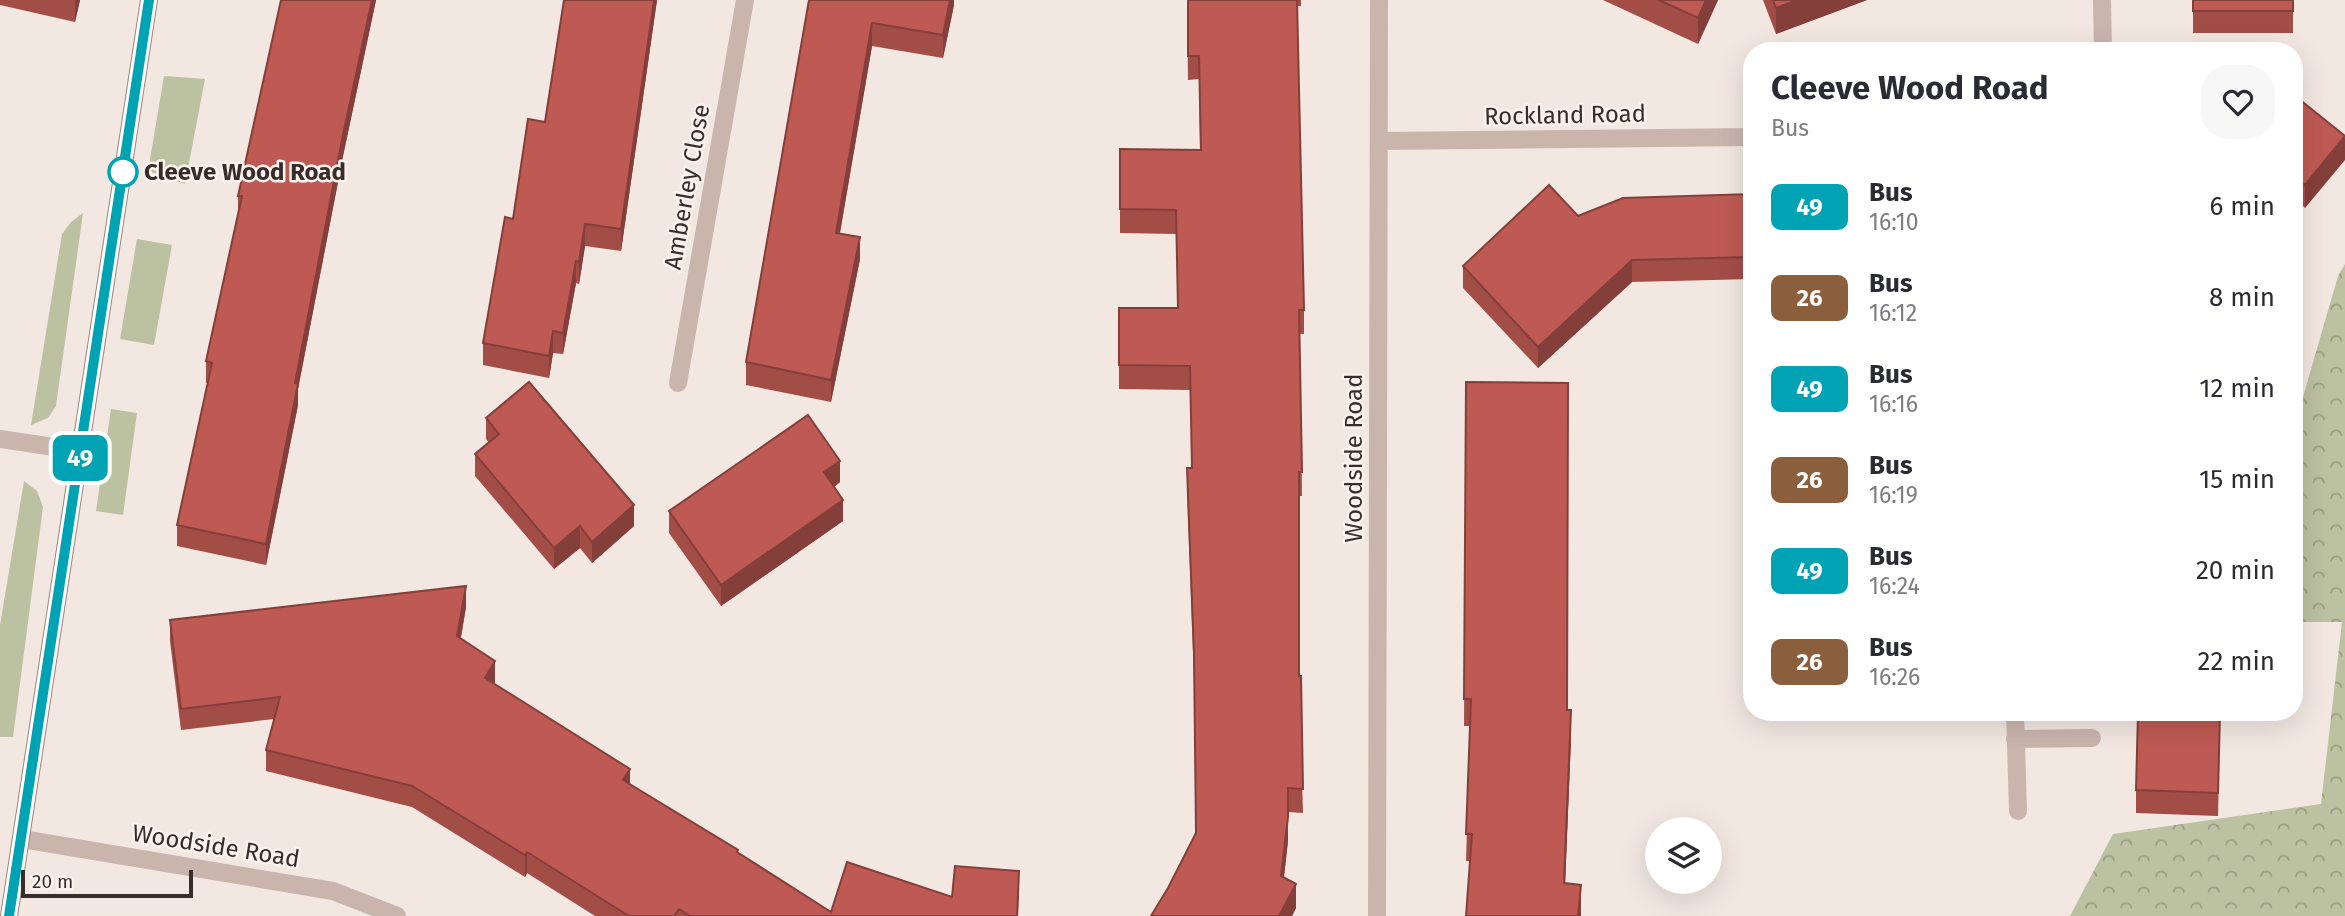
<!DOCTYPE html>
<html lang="en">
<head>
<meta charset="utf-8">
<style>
  body { margin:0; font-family:"Fira Sans",sans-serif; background:#f7f7f7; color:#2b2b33; height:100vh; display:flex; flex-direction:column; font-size:26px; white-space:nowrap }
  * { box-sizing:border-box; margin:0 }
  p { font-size:23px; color:#7c7c81 }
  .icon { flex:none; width:38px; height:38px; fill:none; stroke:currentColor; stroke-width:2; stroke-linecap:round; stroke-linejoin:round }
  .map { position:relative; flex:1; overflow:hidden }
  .details { position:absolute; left:1743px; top:42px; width:560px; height:679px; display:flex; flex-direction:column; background:#fff; border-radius:28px; box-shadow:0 7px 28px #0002 }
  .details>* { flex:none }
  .badge { padding:0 14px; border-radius:10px; font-size:24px; line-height:46px }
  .tools { position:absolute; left:1645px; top:817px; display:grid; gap:14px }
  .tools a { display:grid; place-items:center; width:77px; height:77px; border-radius:50%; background:#fff; box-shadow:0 7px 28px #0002; font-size:35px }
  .scale { position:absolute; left:21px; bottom:18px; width:172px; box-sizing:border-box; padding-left:7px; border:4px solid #392d2b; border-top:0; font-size:19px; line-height:24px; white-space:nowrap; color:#392d2b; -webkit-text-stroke:5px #faf2ed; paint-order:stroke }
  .map>.badge { position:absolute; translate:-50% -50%; box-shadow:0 0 0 4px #fff }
  .round { display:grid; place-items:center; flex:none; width:74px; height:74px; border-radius:28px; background:#f7f7f7 }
  .overview { display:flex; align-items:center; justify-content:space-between; height:119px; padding:0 28px }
  h1 { font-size:33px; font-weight:700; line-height:52px }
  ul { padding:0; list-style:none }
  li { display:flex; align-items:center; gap:21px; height:91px; padding:0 28px }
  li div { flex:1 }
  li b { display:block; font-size:26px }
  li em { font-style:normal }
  li .badge { min-width:77px; font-weight:700; text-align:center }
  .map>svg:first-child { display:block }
  .grass { fill:#bcc1a2 }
  .forest { fill:url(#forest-crowns) }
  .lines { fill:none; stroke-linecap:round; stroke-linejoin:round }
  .street { stroke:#cab5ad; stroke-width:18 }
  .secondary { stroke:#9d847f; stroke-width:18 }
  .wall { fill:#a34d47 }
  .shaded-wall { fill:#853f3a }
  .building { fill:#be5a53; stroke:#853f3a; stroke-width:2 }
  .line-casing { stroke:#fff; stroke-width:16 }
  .line { stroke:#00a3b4; stroke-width:10 }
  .stop-dot { fill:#fff; stroke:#00a3b4; stroke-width:3.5 }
  .labels { text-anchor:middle; stroke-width:5; stroke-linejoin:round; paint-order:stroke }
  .street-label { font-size:24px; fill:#392d2b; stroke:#faf2ed }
  .stop-label { font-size:24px; font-weight:bold; fill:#392d2b; stroke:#faf2ed; text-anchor:start }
</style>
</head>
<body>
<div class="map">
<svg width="2345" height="916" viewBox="0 0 2345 916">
  <defs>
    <pattern id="forest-crowns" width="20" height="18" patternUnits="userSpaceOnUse" patternTransform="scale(1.75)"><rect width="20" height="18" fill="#bcc1a2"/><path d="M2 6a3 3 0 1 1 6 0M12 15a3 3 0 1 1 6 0" fill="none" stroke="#9a9d84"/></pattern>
  </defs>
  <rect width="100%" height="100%" fill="#f2e7e1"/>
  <path class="grass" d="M164 76 205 79 185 184 148 171Z
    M83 213 56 406 48 418 31 425 62 234 71 222Z
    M137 239 172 245 154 345 120 339Z
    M111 409 137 413 123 515 96 511Z
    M24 481 37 491 43 507 13 737H0V625Z"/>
  <path class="forest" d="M2345 264V916H2070L2113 834 2321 804 2342 622H2294V428L2338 276Z"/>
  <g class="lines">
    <path class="street" d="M2102 0 2103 51
      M1379 141 1752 137
      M678 383 745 0
      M0 439 81 451
      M2015 712 2018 811
      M2015 739 2092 738
      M22 839 333 891 397 916
      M1377 916 1379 0"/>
    <path class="secondary" d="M9 916 149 0"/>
  </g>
  <path class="wall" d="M0 0H80L75 22 0 5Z
    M281 0H376L343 156 298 389V405L266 565 177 546V525L208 383H206V361L238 213V196Z
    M657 0 621 251 585 246 579 284 576 283 563 354 553 353 549 378 483 365V343L513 219Z
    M809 0H954V5L943 58 872 46 840 233 860 259 831 402 746 385V362Z
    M1187 0H1301V6H1297L1304 310V334H1300L1302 496H1299V676L1303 813 1288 812V841L1284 878 1296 908 1292 916H1151L1168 888 1196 834 1194 678 1187 492V468H1192L1190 390 1119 389V308H1178L1176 234 1120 233V149L1200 150 1199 79 1188 80Z
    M1603 0H1718L1698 44Z
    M1763 0H1867L1776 34Z
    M2193 0H2293V33H2193Z
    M2294 95 2345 136 2305 208 2294 198Z
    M1752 194V279L1632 282 1538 368 1463 288V266Z
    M1466 382 1567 710 1571 738 1565 883 1581 916 1470 861H1466L1470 726H1464Z
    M486 418 634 526 592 563 580 548 554 569 475 476V454L489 443 486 439Z
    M840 482 834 487 843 521 721 606 669 533V511Z
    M466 607 461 638 495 682 494 684 630 784 831 912 952 897 1019 892 1018 916H595L527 873 525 877 412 807 266 771V750L274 719 181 730 170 641V620Z
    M2220 734 2218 816 2136 813V790Z"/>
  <path class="shaded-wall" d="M75 0H80L75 22Z
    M372 0H376L343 156 298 389V405L266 565V544L295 383 343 135Z
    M654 0H657L621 251V229Z
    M950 0H954V5L943 58V35Z
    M1706 0H1718L1698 44V18Z
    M1797 0H1867L1776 34V8Z
    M872 23V46L836 255V233Z
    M2345 137V160L2305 208V185Z
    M585 224V246L579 284V262Z
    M860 237V259L831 402V380Z
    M1632 260V282L1538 368V347Z
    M576 261V283L563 354V333Z
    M553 331V353L549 378V356Z
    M840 461V482L824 494V472Z
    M843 500V521L721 606V585Z
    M634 505V526L592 563V542Z
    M580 526V548L554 569V548Z
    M466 586V607L457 657V636Z
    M495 661V682L485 699V678Z
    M1571 710V738L1564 911V883Z
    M630 769V790L623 780Z
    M1288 817V841L1281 900V876Z
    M527 852V873L525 877V855Z
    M1296 884V908L1292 916H1279Z
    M1581 885V916H1578Z"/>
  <path class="building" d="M281 0H372L343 135 295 383 298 384 266 544 177 525 212 363 206 361 242 196H238Z
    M564 0H654L621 229 585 224 579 262 576 261 563 333 553 331 549 356 483 343 505 217 513 219 528 119 545 122Z
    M809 0H950L943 35 872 23 836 233 860 237 831 380 746 362Z
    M1188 0H1297L1304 310H1299L1302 472H1299V676H1301L1303 789 1288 788V817L1281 876 1296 884 1279 916H1151L1168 888 1196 833 1194 654 1187 468H1192L1190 366 1119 365V308H1178L1176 210 1120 209V149L1201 150 1199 56H1188Z
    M1659 0H1706L1698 18Z
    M1773 0H1797L1776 8Z
    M2193 0H2293V11H2193Z
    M2294 95 2345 136 2305 185 2294 176Z
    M1549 185 1578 216 1623 198 1752 194V257L1632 260 1538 347 1463 266Z
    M529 382 634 505 592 542 580 526 554 548 475 454 499 434 486 418Z
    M1466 382 1568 383 1567 710H1571L1564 883 1581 885 1578 916H1466L1472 834H1466L1471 699H1464Z
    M808 415 840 461 824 472 843 500 721 585 669 511Z
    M466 586 457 636 495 661 485 678 630 769 623 780 738 850 737 852 831 912 847 862 952 897 955 866 1019 871 1017 916H690L679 909 674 916H629L527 852 525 855 412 786 266 750 280 697 181 709 170 620Z
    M2138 712H2220L2218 793 2136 790Z"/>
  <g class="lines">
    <g class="line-casing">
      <path id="line" d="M9 916 149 0"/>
    </g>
    <use href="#line" class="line"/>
  </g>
  <circle class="stop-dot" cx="123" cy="172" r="14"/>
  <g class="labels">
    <g class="street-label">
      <text transform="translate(1565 115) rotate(-1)" y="8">Rockland Road</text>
      <text transform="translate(687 187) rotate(-80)" y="8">Amberley Close</text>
      <text transform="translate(1354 458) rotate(-90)" y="8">Woodside Road</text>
      <text transform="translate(216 846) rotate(9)" y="8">Woodside Road</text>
    </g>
    <g class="stop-label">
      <text x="144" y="180">Cleeve Wood Road</text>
    </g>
  </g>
</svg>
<div class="tools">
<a><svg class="icon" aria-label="layers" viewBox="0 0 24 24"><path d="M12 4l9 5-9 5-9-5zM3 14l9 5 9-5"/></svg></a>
</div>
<div class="scale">20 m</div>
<b class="badge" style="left:80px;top:458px;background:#00a3b4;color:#fff">49</b>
<section class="details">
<div class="overview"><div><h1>Cleeve Wood Road</h1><p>Bus</p></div><a class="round"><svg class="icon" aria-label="heart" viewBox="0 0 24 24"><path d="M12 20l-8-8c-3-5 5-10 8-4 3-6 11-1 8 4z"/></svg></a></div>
<ul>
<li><span class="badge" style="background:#00a3b4;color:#fff">49</span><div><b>Bus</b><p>16:10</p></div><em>6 min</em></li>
<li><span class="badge" style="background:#8b5e3c;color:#fff">26</span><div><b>Bus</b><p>16:12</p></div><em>8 min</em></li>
<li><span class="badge" style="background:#00a3b4;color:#fff">49</span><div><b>Bus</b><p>16:16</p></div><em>12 min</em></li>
<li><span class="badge" style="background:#8b5e3c;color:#fff">26</span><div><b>Bus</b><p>16:19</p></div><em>15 min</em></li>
<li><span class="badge" style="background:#00a3b4;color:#fff">49</span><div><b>Bus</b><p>16:24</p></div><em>20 min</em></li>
<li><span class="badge" style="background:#8b5e3c;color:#fff">26</span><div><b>Bus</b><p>16:26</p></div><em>22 min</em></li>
</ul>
</section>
</div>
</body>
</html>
